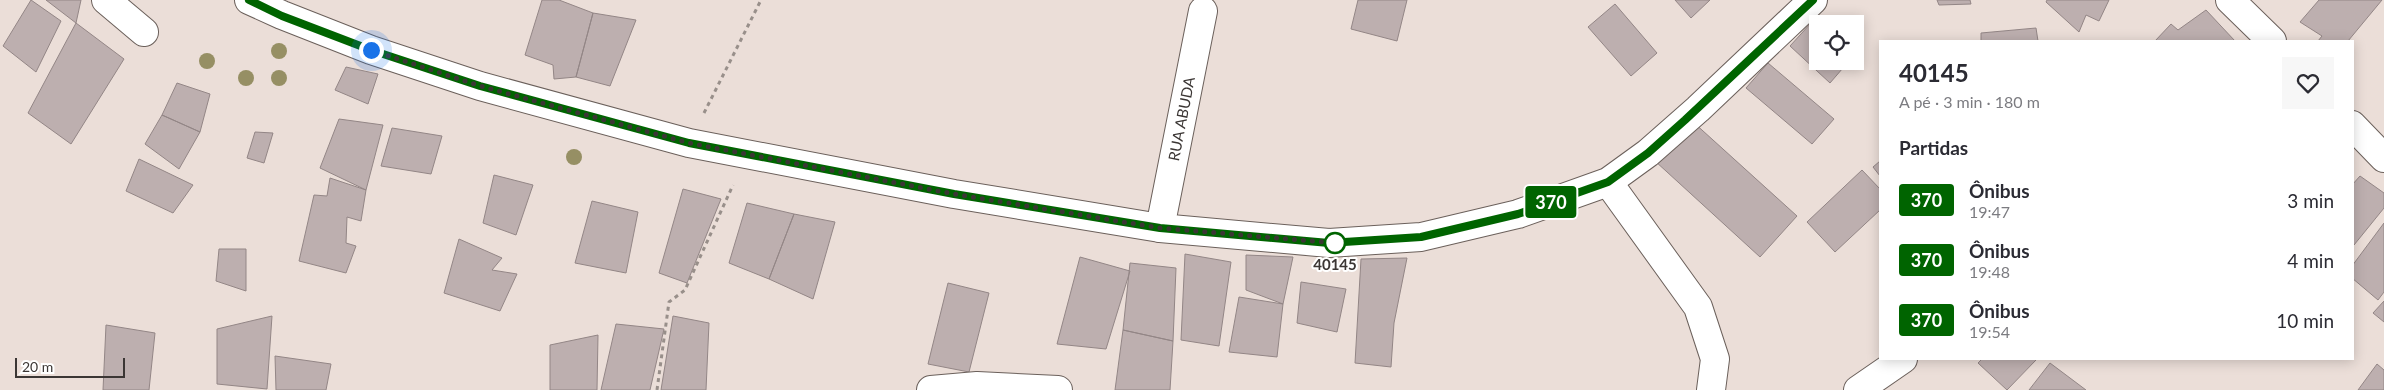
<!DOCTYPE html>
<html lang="pt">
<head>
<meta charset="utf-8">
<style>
  body { margin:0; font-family:Lato,sans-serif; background:#f7f7f7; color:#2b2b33; height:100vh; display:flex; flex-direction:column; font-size:19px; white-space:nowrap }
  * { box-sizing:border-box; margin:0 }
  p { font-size:16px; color:#7c7c81 }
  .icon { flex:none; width:28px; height:28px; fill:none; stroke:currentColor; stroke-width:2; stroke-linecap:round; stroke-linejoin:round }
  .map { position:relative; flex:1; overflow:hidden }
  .side { position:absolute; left:1879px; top:40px; width:475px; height:320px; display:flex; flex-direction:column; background:#fff; border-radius:0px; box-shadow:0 2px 12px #0003 }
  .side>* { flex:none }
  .badge { padding:0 10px; border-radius:4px; font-size:18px; line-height:32px }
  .fabs { position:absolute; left:1809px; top:15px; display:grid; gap:10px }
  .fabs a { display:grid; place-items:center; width:55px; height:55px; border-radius:0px; background:#fff; box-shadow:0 2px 12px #0003; font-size:25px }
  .scale { position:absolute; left:15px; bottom:12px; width:110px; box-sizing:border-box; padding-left:5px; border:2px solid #3b3634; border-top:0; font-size:14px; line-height:18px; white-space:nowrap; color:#3b3634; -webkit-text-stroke:4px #fff; paint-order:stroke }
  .you { position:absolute; width:25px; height:25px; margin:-12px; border:4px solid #fff; border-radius:50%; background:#1a73e8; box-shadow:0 0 0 8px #1a73e833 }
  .map>.badge { position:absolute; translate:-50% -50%; box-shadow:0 0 0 2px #fff }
  h2 { padding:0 20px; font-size:19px; line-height:45px }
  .round { display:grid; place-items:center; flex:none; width:52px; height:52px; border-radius:0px; background:#f7f7f7 }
  .headline { display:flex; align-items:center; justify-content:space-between; height:85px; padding:0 20px }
  h1 { font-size:24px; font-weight:700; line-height:38px }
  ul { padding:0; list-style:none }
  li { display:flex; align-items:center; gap:15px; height:60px; padding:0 20px }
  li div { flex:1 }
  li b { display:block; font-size:19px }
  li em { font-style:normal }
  li .badge { min-width:55px; font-weight:700; text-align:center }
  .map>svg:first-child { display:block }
  .building { fill:#bdafaf; stroke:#938686 }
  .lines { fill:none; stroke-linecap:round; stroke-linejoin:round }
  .minor-casing { stroke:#6b605b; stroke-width:30 }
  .major-casing { stroke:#6b605b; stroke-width:30 }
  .path { stroke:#988f8a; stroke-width:3; stroke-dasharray:4 4; stroke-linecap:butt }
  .minor { stroke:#fff; stroke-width:28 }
  .major { stroke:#fff; stroke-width:28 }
  .tree { fill:#968f64 }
  .line-casing { stroke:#fff; stroke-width:11 }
  .line { stroke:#006400; stroke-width:8 }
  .walk { stroke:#3b3634; stroke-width:5; stroke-dasharray:0 9 }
  .stop-dot { fill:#fff; stroke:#006400; stroke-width:2.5 }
  .labels { text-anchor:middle; stroke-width:4; stroke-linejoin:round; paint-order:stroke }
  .street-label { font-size:15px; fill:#3b3634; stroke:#fff }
  .stop-label { font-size:15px; font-weight:bold; fill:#3b3634; stroke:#fff }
</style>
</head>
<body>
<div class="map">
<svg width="2384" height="390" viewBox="0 0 2384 390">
  <rect width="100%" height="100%" fill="#ebded8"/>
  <path class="building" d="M31 0 61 21 36 72 3 46Z
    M46 0H81L76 23Z
    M542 0H559L593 13 576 77 554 79 553 65 525 55Z
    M1358 0H1407L1397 41 1351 29Z
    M1675 0H1710L1691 18Z
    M1937 0H1970L1971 4 1939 5Z
    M2047 0H2109L2099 21 2086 15 2079 32 2046 2Z
    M2319 0H2382L2348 41H2318L2322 36 2300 22Z
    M1615 4 1657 53 1631 76 1588 27Z
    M2206 10 2235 41H2155L2171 24 2178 30Z
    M593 13 636 20 610 86 576 77Z
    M76 23 124 59 71 144 28 113Z
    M1811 23 1818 29V61H1849L1830 83 1790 46Z
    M2036 28 2038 41H1981V33Z
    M1768 63 1834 119 1812 144 1746 88Z
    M346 67 378 74 368 104 335 90Z
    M177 83 210 94 200 132 162 115Z
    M162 115 200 132 179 169 145 144Z
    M339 119 383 125 366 190 320 168Z
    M1692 121 1797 216 1760 257 1655 161Z
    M392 128 442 136 431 174 381 166Z
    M255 132 273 133 264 163 247 158Z
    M139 159 193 185 173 213 126 191Z
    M1880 161V176L1873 167Z
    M1862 170 1880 189V210L1835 252 1807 222Z
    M494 175 533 185 516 235 483 223Z
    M2360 176 2384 193V208L2354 245 2352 243V185Z
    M330 178 366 190 361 221 347 217 346 243 356 246 346 273 299 261 314 195 327 196Z
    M683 189 721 199 687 283 659 273Z
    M592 201 638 212 626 273 575 263Z
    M747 203 794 214 769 279 729 263Z
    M794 214 835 222 813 299 769 279Z
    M2384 223V292L2378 300 2352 278V266Z
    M459 239 502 258 492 270 517 274 500 311 444 293Z
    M219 249H246V291L216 281Z
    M1185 254 1231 262 1219 346 1181 340Z
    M1246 255 1293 257 1283 304 1246 290Z
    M1080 257 1130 271 1106 349 1057 344Z
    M1407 258 1394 323 1391 367 1355 363 1361 259Z
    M1130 263 1176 268 1173 341 1123 330Z
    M1301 282 1346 289 1337 332 1297 323Z
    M948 283 989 293 969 372 928 364Z
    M1239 297 1283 304 1277 357 1229 352Z
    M2384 301V322L2373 313Z
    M272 316 267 389 217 384V329Z
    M673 316 709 323 706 390H661Z
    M616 324 664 329 650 390H601Z
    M106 325 155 333 149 390H103Z
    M1123 330 1173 341 1170 390H1115Z
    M598 335 597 390H550V345Z
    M275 356 331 364 326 390H276Z
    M1982 359H2035L2036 360 2007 390 1978 363Z
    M2050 363 2086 390H2029Z
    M2377 364 2384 370V390H2358Z"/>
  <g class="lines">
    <g class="minor-casing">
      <path id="minor" d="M106 0 144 32
        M1608 182 1698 307 1715 359 1711 390
        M1160 228 1203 11
        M931 390 977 386 1058 390
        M1858 390 1903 359"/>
    </g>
    <g class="major-casing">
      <path id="major" d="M249 0 282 15 371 50 480 86 689 143 954 194 1160 228 1329 243 1421 237 1518 214 1608 182 1648 153 1698 109 1813 0
        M2230 0 2272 41
        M2352 125 2384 158"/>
    </g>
    <path class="path" d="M704 113 761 0
      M657 390 669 302 685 290 733 185"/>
    <use href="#minor" class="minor"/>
    <use href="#major" class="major"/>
  </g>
  <g class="tree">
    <circle cx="279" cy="51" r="8"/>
    <circle cx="207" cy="61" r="8"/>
    <circle cx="246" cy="78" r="8"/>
    <circle cx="279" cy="78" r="8"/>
    <circle cx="574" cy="157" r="8"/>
  </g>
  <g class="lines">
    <g class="line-casing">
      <path id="line" d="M249 0 282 16 371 50 480 86 689 143 954 194 1160 228 1329 243 1421 237 1518 214 1608 182 1648 153 1685 120 1813 0"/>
    </g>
    <use href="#line" class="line"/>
    <path class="walk" d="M371 50 480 86 689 143 954 194 1160 228 1335 243"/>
  </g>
  <circle class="stop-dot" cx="1335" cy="243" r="10"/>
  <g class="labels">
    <g class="street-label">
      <text transform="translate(1182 119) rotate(-79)" y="5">RUA ABUDA</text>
    </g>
    <g class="stop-label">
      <text x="1335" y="270">40145</text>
    </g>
  </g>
</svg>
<div class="fabs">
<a><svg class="icon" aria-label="locate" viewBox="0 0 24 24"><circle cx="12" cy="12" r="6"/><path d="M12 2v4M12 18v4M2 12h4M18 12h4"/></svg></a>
</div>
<div class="scale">20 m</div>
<div class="you" style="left:371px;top:50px"></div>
<b class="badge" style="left:1551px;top:202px;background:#006400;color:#fff">370</b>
<section class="side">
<div class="headline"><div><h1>40145</h1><p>A pé · 3 min · 180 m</p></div><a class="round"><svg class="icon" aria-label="heart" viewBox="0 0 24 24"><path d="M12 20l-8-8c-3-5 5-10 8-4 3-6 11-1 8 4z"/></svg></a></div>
<h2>Partidas</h2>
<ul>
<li><span class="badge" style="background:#006400;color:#fff">370</span><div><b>Ônibus</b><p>19:47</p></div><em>3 min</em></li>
<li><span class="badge" style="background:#006400;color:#fff">370</span><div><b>Ônibus</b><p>19:48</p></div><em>4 min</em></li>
<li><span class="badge" style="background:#006400;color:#fff">370</span><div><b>Ônibus</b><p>19:54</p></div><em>10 min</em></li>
</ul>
</section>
</div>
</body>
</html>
